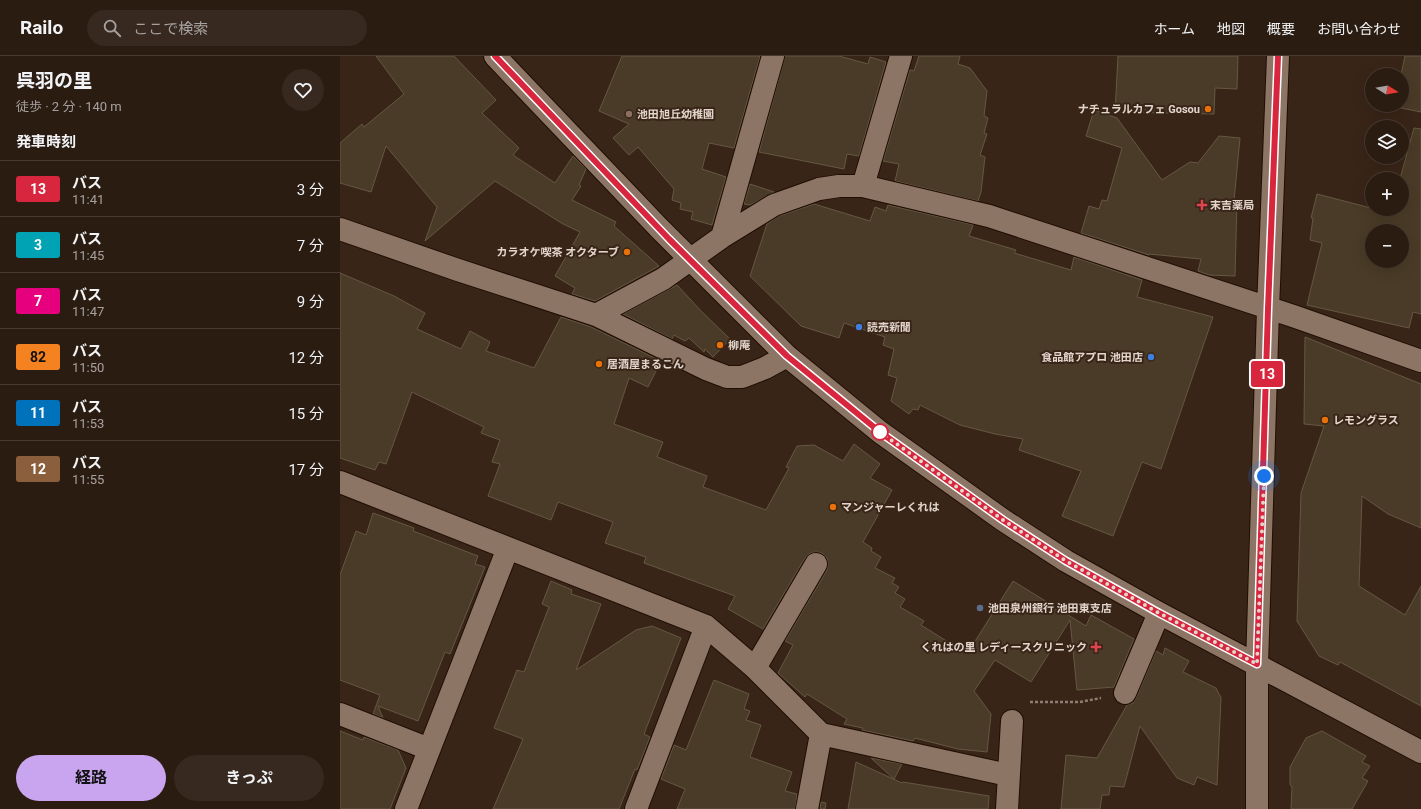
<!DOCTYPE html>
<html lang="ja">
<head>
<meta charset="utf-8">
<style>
  body { margin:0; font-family:Roboto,"Noto Sans JP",sans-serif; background:#372920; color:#f1f3f6; height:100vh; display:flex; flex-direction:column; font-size:15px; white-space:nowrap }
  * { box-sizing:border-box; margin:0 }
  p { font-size:13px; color:#a6a19f }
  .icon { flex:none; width:22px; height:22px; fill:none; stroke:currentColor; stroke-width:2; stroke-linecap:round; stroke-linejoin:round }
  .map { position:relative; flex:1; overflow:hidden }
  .sheet { display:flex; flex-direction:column; background:#2b1c12; width:340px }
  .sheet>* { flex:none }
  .badge { padding:0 8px; border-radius:3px; font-size:14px; line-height:26px }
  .needle { width:26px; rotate:101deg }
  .buttons { position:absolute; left:1025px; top:12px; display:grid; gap:8px }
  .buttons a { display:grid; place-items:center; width:44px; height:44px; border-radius:50%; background:#2b1c12; box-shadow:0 4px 16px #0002,0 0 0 1px #473a32; font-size:20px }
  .you { position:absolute; width:20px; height:20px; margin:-10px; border:3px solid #fff; border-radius:50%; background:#1a73e8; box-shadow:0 0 0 6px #1a73e833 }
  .map>.badge { position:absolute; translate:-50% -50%; box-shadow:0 0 0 2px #fff }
  h2 { padding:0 16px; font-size:15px; line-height:36px }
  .round { display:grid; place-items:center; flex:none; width:42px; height:42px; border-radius:21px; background:#372920 }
  .headline { display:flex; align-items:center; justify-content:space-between; height:68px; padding:0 16px }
  h1 { font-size:19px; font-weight:700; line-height:30px }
  .cta { display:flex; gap:8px; margin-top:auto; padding:8px 16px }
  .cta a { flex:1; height:46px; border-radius:24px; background:#c8a5ee; color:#111; font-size:16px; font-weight:700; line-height:46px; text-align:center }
  .cta a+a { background:#372920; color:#f1f3f6 }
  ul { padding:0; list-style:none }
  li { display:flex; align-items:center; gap:12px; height:56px; padding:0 16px; border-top:1px solid #473a32 }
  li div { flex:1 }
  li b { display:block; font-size:15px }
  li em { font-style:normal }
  li .badge { min-width:44px; font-weight:700; text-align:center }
  header { display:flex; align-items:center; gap:24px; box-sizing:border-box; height:56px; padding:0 20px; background:#2b1c12; border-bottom:1px solid #473a32 }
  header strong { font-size:19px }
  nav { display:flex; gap:22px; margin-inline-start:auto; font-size:14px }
  .search { width:280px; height:36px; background:#372920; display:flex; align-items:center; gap:10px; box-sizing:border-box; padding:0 14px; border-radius:22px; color:#a6a19f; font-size:15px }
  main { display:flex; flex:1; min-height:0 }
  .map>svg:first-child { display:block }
  .building { fill:#493b27; stroke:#655742; fill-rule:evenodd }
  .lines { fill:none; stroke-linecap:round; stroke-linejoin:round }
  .minor-casing { stroke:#200e03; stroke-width:24 }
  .path { stroke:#8e7d72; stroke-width:2.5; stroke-dasharray:3 2; stroke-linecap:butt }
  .minor { stroke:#8d7566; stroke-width:22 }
  .line-casing { stroke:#fff; stroke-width:9 }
  .line { stroke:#d7263d; stroke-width:6 }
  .walk { stroke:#e2d5cc; stroke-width:4; stroke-dasharray:0 7.2 }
  .food-dot { fill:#e8710a; stroke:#392518; stroke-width:1.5 }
  .education-dot { fill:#8d6e63; stroke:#392518; stroke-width:1.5 }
  .health-dot { fill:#e0444e; stroke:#392518; stroke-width:1.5 }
  .shop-dot { fill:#3f7fe0; stroke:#392518; stroke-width:1.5 }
  .stop-dot { fill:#fff; stroke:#d7263d; stroke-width:2 }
  .service-dot { fill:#5c6f8a; stroke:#392518; stroke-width:1.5 }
  .labels { text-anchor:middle; stroke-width:4; stroke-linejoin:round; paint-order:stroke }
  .poi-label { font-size:11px; font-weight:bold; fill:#e2d5cc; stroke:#392518; text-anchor:start }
</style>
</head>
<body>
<header>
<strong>Railo</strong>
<div class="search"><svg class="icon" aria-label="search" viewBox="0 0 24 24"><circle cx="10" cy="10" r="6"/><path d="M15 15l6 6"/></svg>ここで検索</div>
<nav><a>ホーム</a><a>地図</a><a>概要</a><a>お問い合わせ</a></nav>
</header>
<main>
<section class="sheet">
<div class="headline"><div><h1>呉羽の里</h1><p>徒歩 · 2 分 · 140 m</p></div><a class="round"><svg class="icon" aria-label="heart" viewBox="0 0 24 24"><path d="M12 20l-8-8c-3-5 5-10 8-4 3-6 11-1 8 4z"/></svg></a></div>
<h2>発車時刻</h2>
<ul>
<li><span class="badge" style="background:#d7263d;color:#fff">13</span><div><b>バス</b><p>11:41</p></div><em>3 分</em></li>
<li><span class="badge" style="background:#00a3b4;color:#fff">3</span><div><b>バス</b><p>11:45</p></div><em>7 分</em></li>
<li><span class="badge" style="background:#e6007e;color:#fff">7</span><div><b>バス</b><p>11:47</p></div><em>9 分</em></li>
<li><span class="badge" style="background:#f58220;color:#111">82</span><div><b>バス</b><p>11:50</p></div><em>12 分</em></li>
<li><span class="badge" style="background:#0072bc;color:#fff">11</span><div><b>バス</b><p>11:53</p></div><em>15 分</em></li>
<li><span class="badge" style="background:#8b5e3c;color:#fff">12</span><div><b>バス</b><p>11:55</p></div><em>17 分</em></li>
</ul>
<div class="cta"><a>経路</a><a>きっぷ</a></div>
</section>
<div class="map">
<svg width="1081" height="753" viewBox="0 0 1081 753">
  <rect width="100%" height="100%" fill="#392518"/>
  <path class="building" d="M36 0H114L156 44 142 57 179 92 173 99 215 127 233 100 246 113 239 129 241 130 232 144 276 166 274 170 319 210 255 245 232 238 235 232 215 220 240 176 223 168 155 125 85 185 97 151 46 90 31 136 0 127V87L22 68 24 71 64 38Z
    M282 0H420L394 92 369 87 362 113 386 121 372 169 351 163 353 156 340 153 341 147 332 144 334 133 298 91 289 99 273 82 289 68 259 55Z
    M445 0H499L528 8 530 1 546 6 519 100 507 98 504 113 419 96Z
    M579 0H620L618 8 630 12 647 35 644 60 648 62 644 77 647 78 640 99 645 101 641 136 638 145 555 125 559 108 543 105 570 14 574 15Z
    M778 0H898L897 33 875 32 874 58 775 56Z
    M1065 0H1081V56L1056 51V49H1062L1061 19Z
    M754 54 777 62 822 124 850 106 858 107 879 80 900 82 894 145 897 146 895 220 869 219 858 215 861 203 809 198V199L741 177 749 150 759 153 762 144 767 145 782 92 746 80Z
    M1074 72 1081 73V258L1073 256 1069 272 967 249 982 187 970 184 973 162H971L977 138 1050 157 1051 153H1062V123H1060ZM1032 175H1062V205H1032Z
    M410 128 434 136 410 149 404 148Z
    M474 148 530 165 535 151 546 155 548 149 630 168 633 169 629 180 676 194 674 197 731 214 734 201 802 224 797 241 873 261 821 413 802 406 773 480 722 460 741 415 679 394 683 383 655 378 620 369 580 349 578 354 573 353 569 358 551 345 557 322 548 319 554 293 543 289 545 281 504 267 499 282 461 270 410 220 427 168 439 160Z
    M0 217 54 240 85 257 77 273 121 293 130 275 150 286 146 295 194 312 221 261 251 271 321 305 308 331 289 322 274 368 323 386 317 401 367 420 363 431 426 454 449 412 446 411 457 390 474 389 503 405 514 388 540 408 530 422 552 434 523 486 532 492 531 495 541 501 535 512 555 522 552 527 559 531 555 537 565 543 560 551 584 565 581 569 627 598 673 525 746 570 751 559 794 583 774 631 737 634 730 564 691 626 655 604 634 635 651 658 647 696 618 693 575 682 573 685 522 674 523 672 504 668 507 663 467 638 465 641 438 617 453 589 445 585 487 514 488 508 487 502 482 497 476 496 470 497 465 502 423 573 388 553 395 540 304 507 306 501 265 487 273 466 218 446 211 464 148 440 160 408 152 406 160 384 141 377 144 371 72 336 46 408 39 406 35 414 0 402Z
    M337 229 363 257 390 283 373 301 365 293 364 296 349 282 345 285 334 279 332 283 283 258Z
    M965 281 1081 328V472L1048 458 1022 440 1019 530 1065 559 1081 530V650L1000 606 998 609 979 600 957 565 961 437 984 370 964 368Z
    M33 457 74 472 73 475 138 500 135 508 145 511 110 598 105 596 78 665 38 650 43 662 33 658 40 639 0 624V519L16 475 26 479Z
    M211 525 232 534 231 538 261 548 236 614 296 574 312 570 341 582 304 678 310 681 297 714 295 713 279 753H153L183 683 154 672 177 614 184 616 209 551 202 548Z
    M825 592 849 605 843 616 876 632 881 642 877 729 857 721 854 729 837 722 800 670 784 731 770 730 769 739H762L760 753H721L726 699 757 702 787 649 793 647 796 642 816 595 823 599Z
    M374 624 409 638 404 653 410 655 406 664 421 669 410 701 452 716 445 735 457 738 455 753H337L345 733 321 723 334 689 346 694Z
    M0 675 23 684 24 681 58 694 66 712 50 753H0Z
    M982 675 1026 700 1022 706 1030 710 1022 722 1028 725 1012 753H951L952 731 950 729V711L966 682Z
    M531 702 562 708 554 723Z
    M516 706 562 727 563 726 649 740 648 753H508Z
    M481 746 486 747 485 753H480Z"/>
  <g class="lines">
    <g class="minor-casing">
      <path id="minor" d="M155 0 319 172 447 300 540 376 663 464 726 505 819 557 1081 696
        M523 130 561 0
        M0 173 118 214 256 259 366 313 387 321H402L425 312 447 300
        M382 181 433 0
        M256 259 323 223 382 181 434 149 479 133 499 130H523L649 160 956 261 1081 305
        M0 426 366 570 415 612 481 678 668 719
        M415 612 476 508
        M785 637 819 557
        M0 658 89 693
        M66 753 168 492
        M296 753 366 570
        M467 753 481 678
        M667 753 672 665
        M917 753V609L928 253 938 0"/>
    </g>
    <path class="path" d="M690 646H740L761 642"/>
    <use href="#minor" class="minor"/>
  </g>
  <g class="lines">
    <g class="line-casing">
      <path id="line" d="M155 0 329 183 447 300 540 376 663 464 726 505 819 557 917 608 928 253 938 0"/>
    </g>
    <use href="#line" class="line"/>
    <path class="walk" d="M540 376 663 464 726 505 819 557 917 608 924 420"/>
  </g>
  <g class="food-dot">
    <circle cx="868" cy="53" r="4"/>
    <circle cx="287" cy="196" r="4"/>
    <circle cx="380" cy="289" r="4"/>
    <circle cx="259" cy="308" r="4"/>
    <circle cx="985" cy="364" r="4"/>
    <circle cx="493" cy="451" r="4"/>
  </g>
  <circle class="education-dot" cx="289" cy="58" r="4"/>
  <g class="health-dot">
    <path d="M860 143h4v4h4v4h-4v4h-4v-4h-4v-4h4z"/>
    <path d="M754 585h4v4h4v4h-4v4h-4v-4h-4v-4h4z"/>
  </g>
  <g class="shop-dot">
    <circle cx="519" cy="271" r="4"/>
    <circle cx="811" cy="301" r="4"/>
  </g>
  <circle class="stop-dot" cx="540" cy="376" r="8"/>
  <circle class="service-dot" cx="640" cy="552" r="4"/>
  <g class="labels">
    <g class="poi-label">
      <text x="860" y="57" text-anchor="end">ナチュラルカフェ Gosou</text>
      <text x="297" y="62">池田旭丘幼稚園</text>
      <text x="870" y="153">末吉薬局</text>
      <text x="279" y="200" text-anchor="end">カラオケ喫茶 オクターブ</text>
      <text x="527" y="275">読売新聞</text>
      <text x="388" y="293">柳庵</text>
      <text x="803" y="305" text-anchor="end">食品館アプロ 池田店</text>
      <text x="267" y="312">居酒屋まるこん</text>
      <text x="993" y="368">レモングラス</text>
      <text x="501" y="455">マンジャーレくれは</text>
      <text x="648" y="556">池田泉州銀行 池田東支店</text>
      <text x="747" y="595" text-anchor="end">くれはの里 レディースクリニック</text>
    </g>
  </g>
</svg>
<div class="buttons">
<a><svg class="needle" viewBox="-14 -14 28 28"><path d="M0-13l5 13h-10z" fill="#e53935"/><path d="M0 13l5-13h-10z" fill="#a6a19f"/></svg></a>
<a><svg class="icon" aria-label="layers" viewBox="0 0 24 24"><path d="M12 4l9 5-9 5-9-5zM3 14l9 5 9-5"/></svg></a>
<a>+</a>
<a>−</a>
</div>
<div class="you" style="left:924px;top:420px"></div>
<b class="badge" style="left:927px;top:318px;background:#d7263d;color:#fff">13</b>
</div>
</main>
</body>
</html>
